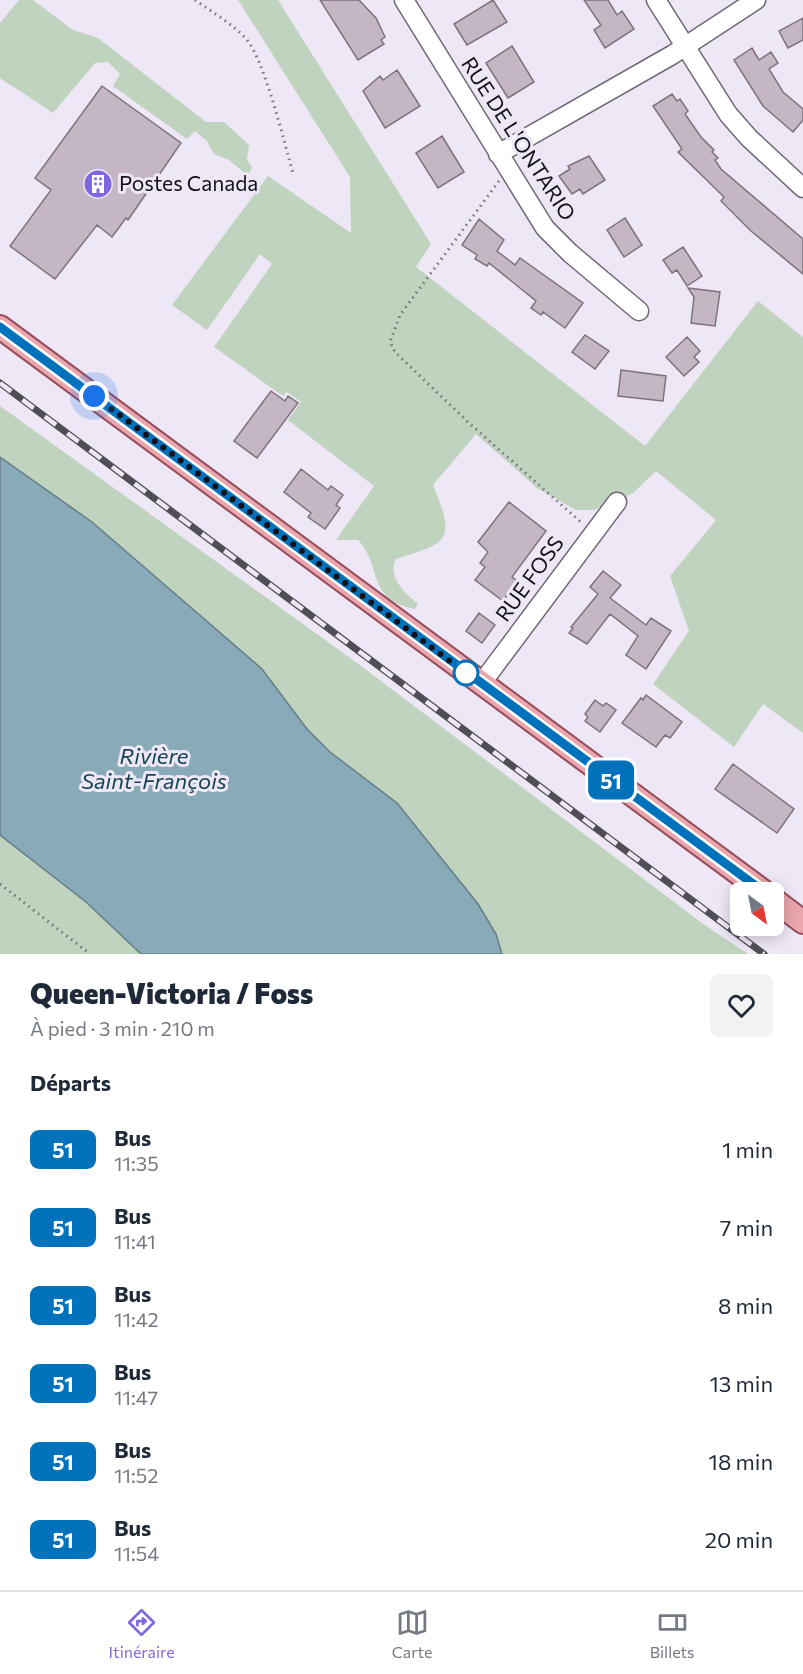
<!DOCTYPE html>
<html lang="fr">
<head>
<meta charset="utf-8">
<style>
  body { margin:0; font-family:Commissioner,sans-serif; background:#f2f2f3; color:#1f2937; height:100vh; display:flex; flex-direction:column; font-size:22px; white-space:nowrap }
  * { box-sizing:border-box; margin:0 }
  p { font-size:20px; color:#747a83 }
  .icon { flex:none; width:33px; height:33px; fill:none; stroke:currentColor; stroke-width:2; stroke-linecap:round; stroke-linejoin:round }
  .map { position:relative; height:954px; overflow:hidden }
  .drawer { display:flex; flex-direction:column; background:#fff; flex:1 }
  .drawer>* { flex:none }
  .badge { padding:0 12px; border-radius:9px; font-size:21px; line-height:39px }
  .needle { width:39px; rotate:148deg }
  .buttons { position:absolute; left:730px; top:882px; display:grid; gap:12px }
  .buttons a { display:grid; place-items:center; width:54px; height:54px; border-radius:9px; background:#fff; box-shadow:0 3px 15px #0003; font-size:30px }
  .you { position:absolute; width:30px; height:30px; margin:-15px; border:4px solid #fff; border-radius:50%; background:#1a73e8; box-shadow:0 0 0 9px #1a73e833 }
  .map>.badge { position:absolute; translate:-50% -50%; box-shadow:0 0 0 3px #fff }
  h2 { padding:0 30px; font-size:22px; line-height:54px }
  .round { display:grid; place-items:center; flex:none; width:63px; height:63px; border-radius:9px; background:#f2f2f3 }
  .overview { display:flex; align-items:center; justify-content:space-between; height:102px; padding:0 30px }
  h1 { font-size:28px; font-weight:800; line-height:45px }
  ul { padding:0; list-style:none }
  li { display:flex; align-items:center; gap:18px; height:78px; padding:0 30px }
  li div { flex:1 }
  li b { display:block; font-size:22px }
  li em { font-style:normal }
  li .badge { min-width:66px; font-weight:700; text-align:center }
  .dock { display:flex; justify-content:space-around; align-items:center; height:84px; border-top:2px solid #e0e1e3; background:#fff; font-size:16px; color:#747a83 }
  .dock a { display:grid; justify-items:center; gap:3px }
  .dock .on { color:#8067e2 }
  .map>svg:first-child { display:block }
  .green { fill:#bfd3be }
  .water { fill:#89abb9; stroke:#667d88; stroke-width:1.5 }
  .building { fill:#c4b7c3; stroke:#7e727d; stroke-width:1.5 }
  .lines { fill:none; stroke-linecap:round; stroke-linejoin:round }
  .minor-casing { stroke:#6f6976; stroke-width:21 }
  .major-casing { stroke:#964b57; stroke-width:26 }
  .path { stroke:#76717b; stroke-width:3; stroke-dasharray:1.5 4.5; stroke-linecap:butt }
  .minor { stroke:#fff; stroke-width:18 }
  .major { stroke:#eaa6af; stroke-width:22 }
  .rail-casing { stroke:#514d55; stroke-width:7 }
  .rail { stroke:#eee7f6; stroke-width:4.5; stroke-dasharray:14; stroke-linecap:butt }
  .line-casing { stroke:#fff; stroke-width:14 }
  .line { stroke:#0072bc; stroke-width:9 }
  .walk { stroke:#131116; stroke-width:6; stroke-dasharray:0 10.8 }
  .stop-dot { fill:#fff; stroke:#0072bc; stroke-width:3 }
  .labels { text-anchor:middle; stroke-width:6; stroke-linejoin:round; paint-order:stroke }
  .street-label { font-size:21px; fill:#131116; stroke:#eee7f6 }
  .poi-label { font-size:21px; fill:#131116; stroke:#eee7f6; text-anchor:start }
  .water-label { font-size:22px; font-style:italic; fill:#154455; stroke:#eee7f6 }
</style>
</head>
<body>
<div class="map">
<svg width="803" height="954" viewBox="0 0 803 954">
  <rect width="100%" height="100%" fill="#eee7f6"/>
  <path class="green" d="M19 0H33L73 30 98 38 206 122H224L249 145 247 159 252 168 247 175 229 160 214 154 207 141 195 131 187 139 113 86 120 74 108 62 95 63 53 113 0 78V23Z
    M238 0H278L431 244 416 267 645 446 758 301 803 337V733L763 704 734 747 653 684 689 631 670 576 716 520 656 471 633 493 594 510H576L537 488 476 434 433 485C455 540 451 542 396 559 387 577 405 593 418 604L415 609C365 599 383 566 358 540H336L374 486 288 420 301 402 287 392 283 396 214 347 272 264 260 254 207 330 172 305 268 176 351 233 350 177Z
    M0 406 353 660 706 926 748 954H502L496 934 397 803 330 752 307 729 262 669 92 522 0 457Z
    M0 835 86 902 141 954H0Z"/>
  <path class="water" d="M0 457 92 522 262 669 307 729 330 752 397 803 478 904 496 934 502 954H141L86 902 0 835Z"/>
  <path class="building" d="M320 0H359L376 18 385 37 381 40 384 44 358 60Z
    M493 0 507 22 467 45 454 24Z
    M584 0H608L617 15 622 11 634 29 605 48 594 30 601 25Z
    M803 18V40L788 48 779 31Z
    M512 46 534 82 508 98 486 63Z
    M752 48 759 60 771 52 778 63 769 69 783 92 803 109V120L793 132 763 106 734 60Z
    M397 70 420 106 385 128 363 91 380 76 383 80Z
    M102 86 181 143 128 220 126 218 112 237 97 225 55 279 10 246 51 190 35 178Z
    M672 94 677 101 680 99 688 111 685 114 701 137 714 150 712 152 718 158 715 160 721 169 803 239V274L751 231 721 201 724 197 678 152 682 149 653 106Z
    M442 136 464 172 438 188 416 153Z
    M589 156 605 180 583 194 580 189 572 194 559 176 570 169 568 166Z
    M625 218 642 245 624 257 607 230Z
    M479 219 504 240 497 251 515 265 520 258 583 303 565 328 543 312 541 315 531 308 536 301 489 263 487 266 475 259 477 255 462 245Z
    M683 247 702 276 687 286 677 270 672 273 663 260Z
    M688 288 720 292 715 326 691 323 694 297Z
    M585 335 609 351 595 369 572 352Z
    M687 337 700 351 694 357 699 362 684 376 666 357Z
    M621 370 666 376 663 401 618 396Z
    M271 391 285 401 288 396 298 403 257 458 234 441Z
    M301 469 328 490 331 486 343 495 336 505 340 508 325 529 308 517 311 513 284 492Z
    M509 502 546 531 512 577 518 581 503 601 475 580 485 567 480 563 488 552 478 542Z
    M603 571 621 585 610 598 646 625 651 618 671 631 646 669 626 655 638 636 610 614 587 644 569 633 573 628 571 627 598 594 590 587Z
    M479 613 495 625 482 643 466 631Z
    M646 695 682 722 670 738 665 735 656 747 622 723 641 698 643 700Z
    M595 700 603 706 606 703 616 710 600 732 585 721 588 717 585 714Z
    M733 764 794 809 777 833 715 789Z"/>
  <g class="lines">
    <g class="minor-casing">
      <path id="minor" d="M404 0 545 228 570 253 639 311
        M656 0 728 114 749 138 803 188
        M498 154 672 55 756 0
        M481 684 617 502"/>
    </g>
    <g class="major-casing">
      <path id="major" d="M0 327 764 892
        M774 900 803 922"/>
    </g>
    <path class="path" d="M195 0C212 12 233 24 247 40 265 62 284 142 293 173
      M499 181 400 315 390 342 395 352 469 423 583 524
      M0 884 90 954"/>
    <use href="#minor" class="minor"/>
    <use href="#major" class="major"/>
    <g class="rail-casing">
      <path id="rail" d="M0 383 764 954"/>
    </g>
    <use href="#rail" class="rail"/>
  </g>
  <g class="lines">
    <g class="line-casing">
      <path id="line" d="M0 327 764 892"/>
    </g>
    <use href="#line" class="line"/>
    <path class="walk" d="M94 396 466 673"/>
  </g>
  <defs>
    <g id="building-disc" transform="scale(1.5)"><circle r="9.5" fill="#8067e2" stroke="#eee7f6"/><path d="M-4-6H4V6H1V3H-1V6H-4ZM-2.5-4.3h1.7v1.8h-1.7ZM.8-4.3h1.7v1.8H.8ZM-2.5-1h1.7V.8h-1.7ZM.8-1h1.7V.8H.8Z" fill="#fff"/></g>
  </defs>
  <g fill-rule="evenodd">
    <use href="#building-disc" x="98" y="184"/>
  </g>
  <circle class="stop-dot" cx="466" cy="673" r="12"/>
  <g class="labels">
    <g class="street-label">
      <text transform="translate(518 139) rotate(57)" y="7">RUE DE L'ONTARIO</text>
      <text transform="translate(530 579) rotate(-54)" y="7">RUE FOSS</text>
    </g>
    <g class="poi-label">
      <text x="119" y="191">Postes Canada</text>
    </g>
    <g class="water-label">
      <text x="154" y="764">Rivière<tspan x="154" dy="25">Saint-François</tspan></text>
    </g>
  </g>
</svg>
<div class="buttons">
<a><svg class="needle" viewBox="-14 -14 28 28"><path d="M0-13l5 13h-10z" fill="#e53935"/><path d="M0 13l5-13h-10z" fill="#747a83"/></svg></a>
</div>
<div class="you" style="left:94px;top:396px"></div>
<b class="badge" style="left:611px;top:780px;background:#0072bc;color:#fff">51</b>
</div>
<section class="drawer">
<div class="overview"><div><h1>Queen-Victoria / Foss</h1><p>À pied · 3 min · 210 m</p></div><a class="round"><svg class="icon" aria-label="heart" viewBox="0 0 24 24"><path d="M12 20l-8-8c-3-5 5-10 8-4 3-6 11-1 8 4z"/></svg></a></div>
<h2>Départs</h2>
<ul>
<li><span class="badge" style="background:#0072bc;color:#fff">51</span><div><b>Bus</b><p>11:35</p></div><em>1 min</em></li>
<li><span class="badge" style="background:#0072bc;color:#fff">51</span><div><b>Bus</b><p>11:41</p></div><em>7 min</em></li>
<li><span class="badge" style="background:#0072bc;color:#fff">51</span><div><b>Bus</b><p>11:42</p></div><em>8 min</em></li>
<li><span class="badge" style="background:#0072bc;color:#fff">51</span><div><b>Bus</b><p>11:47</p></div><em>13 min</em></li>
<li><span class="badge" style="background:#0072bc;color:#fff">51</span><div><b>Bus</b><p>11:52</p></div><em>18 min</em></li>
<li><span class="badge" style="background:#0072bc;color:#fff">51</span><div><b>Bus</b><p>11:54</p></div><em>20 min</em></li>
</ul>
</section>
<nav class="dock">
<a class="on"><svg class="icon" aria-label="directions" viewBox="0 0 24 24"><path d="M12 3l9 9-9 9-9-9zM9 14v-3h6M13 9l2 2-2 2"/></svg>Itinéraire</a>
<a><svg class="icon" aria-label="map" viewBox="0 0 24 24"><path d="M3 6l6-2 6 2 6-2v14l-6 2-6-2-6 2zM9 4v14M15 6v14"/></svg>Carte</a>
<a><svg class="icon" aria-label="tickets" viewBox="0 0 24 24"><path d="M3 7h18v10H3zM15 7v10"/></svg>Billets</a>
</nav>
</body>
</html>
